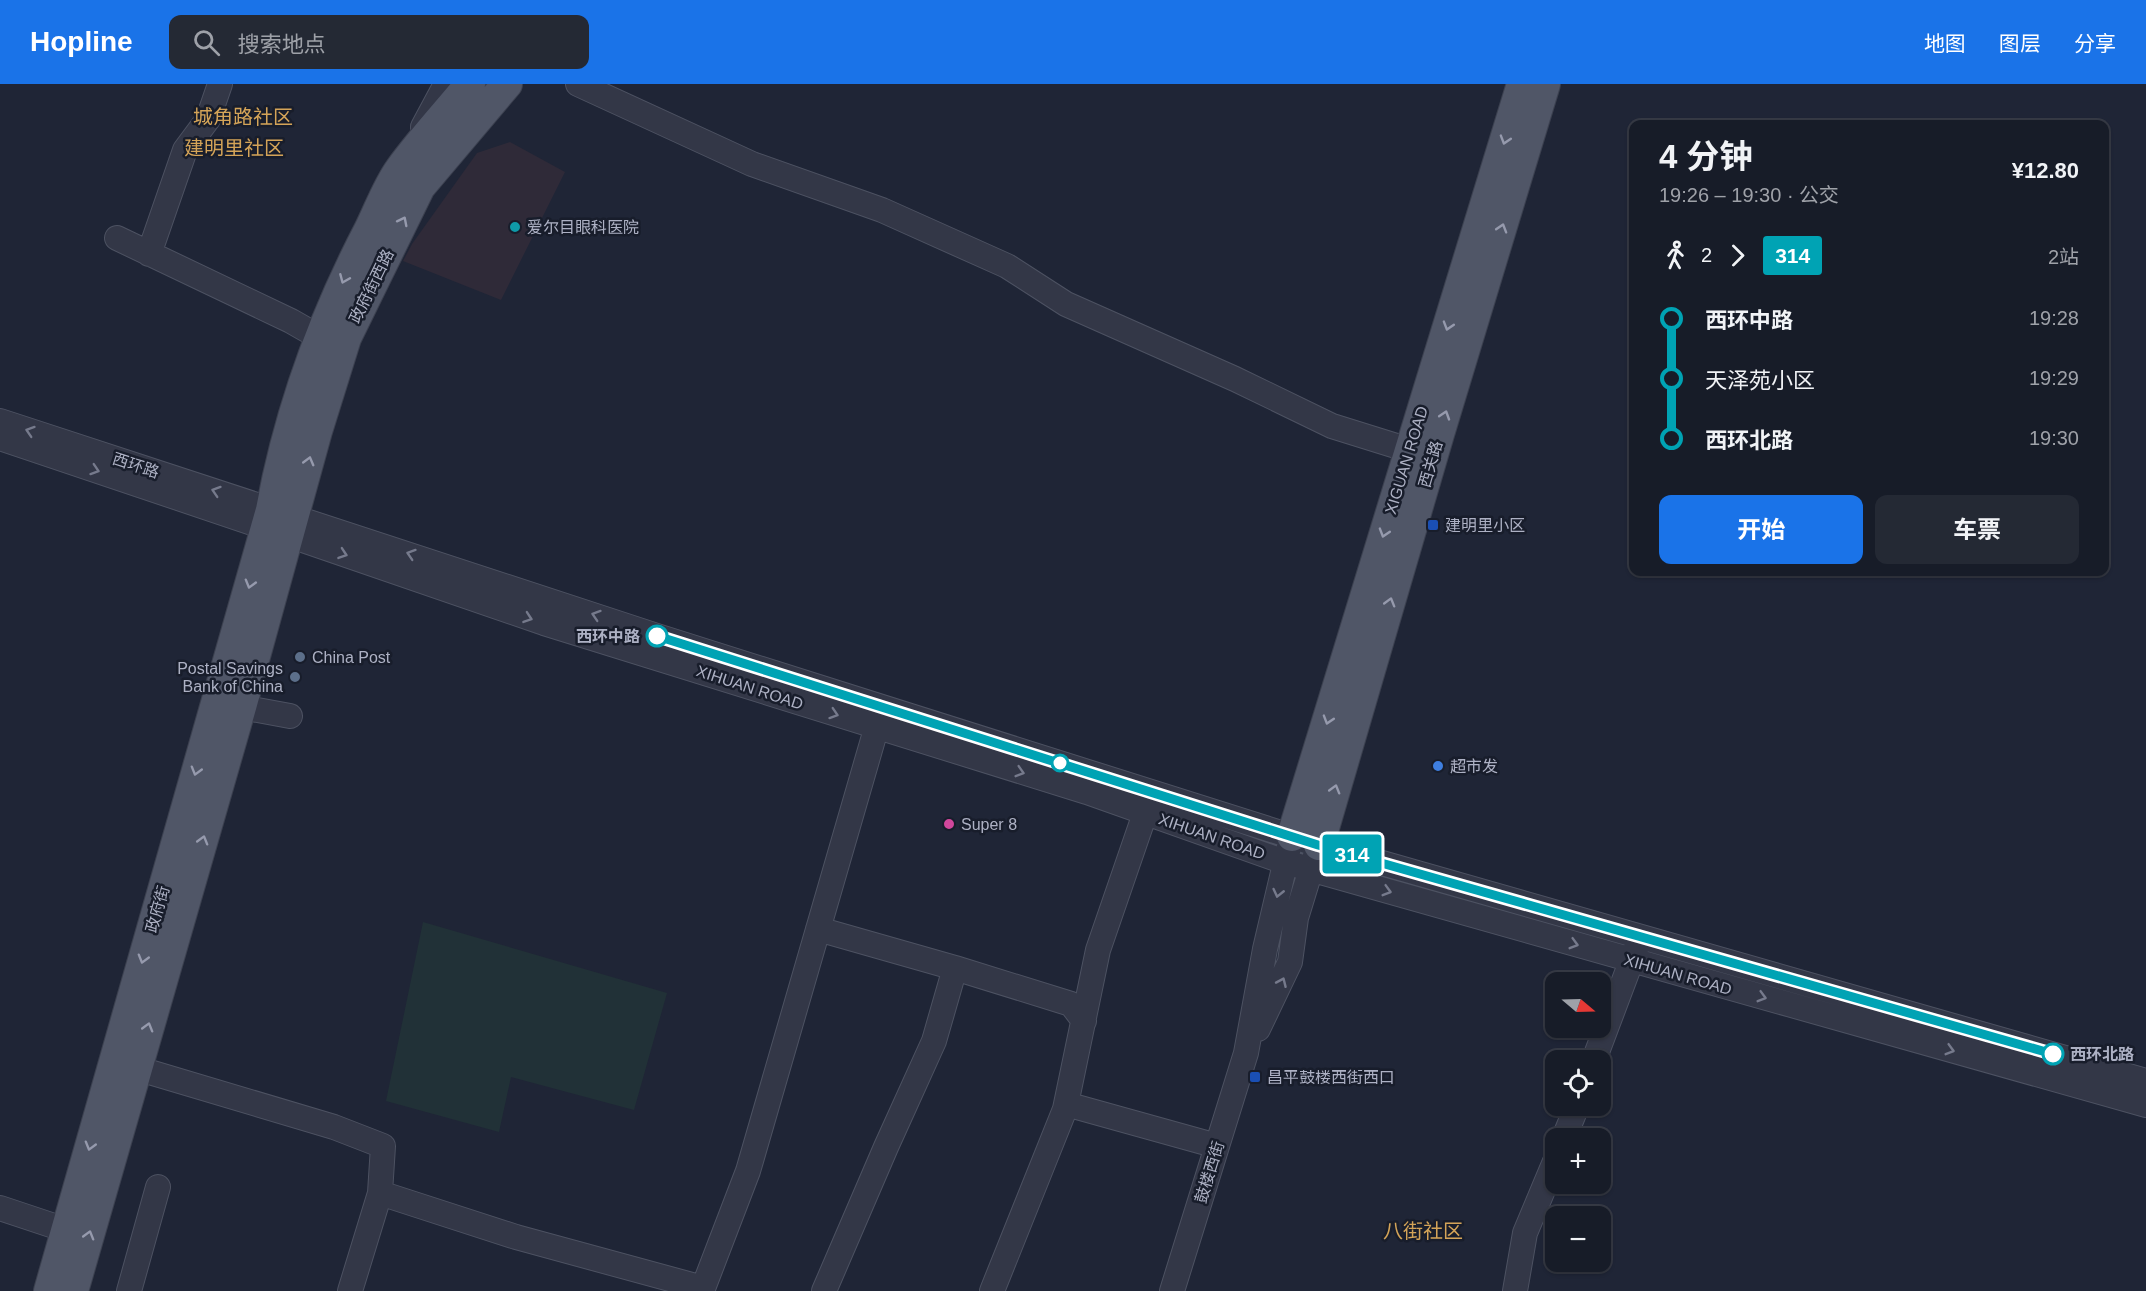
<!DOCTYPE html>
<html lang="zh">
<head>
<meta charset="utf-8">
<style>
  body { margin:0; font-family:Arial,"Noto Sans SC",sans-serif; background:#242934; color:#f1f3f6; height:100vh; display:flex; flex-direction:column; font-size:22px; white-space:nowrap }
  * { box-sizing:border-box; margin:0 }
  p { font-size:20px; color:#9ea1a8 }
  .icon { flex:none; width:33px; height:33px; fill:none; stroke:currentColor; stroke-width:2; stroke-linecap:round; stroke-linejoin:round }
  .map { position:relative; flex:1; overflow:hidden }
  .panel { position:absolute; left:1629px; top:36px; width:480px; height:456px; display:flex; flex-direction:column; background:#171c28; border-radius:12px; box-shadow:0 2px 4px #0004,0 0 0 2px #363a45 }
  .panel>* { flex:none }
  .badge { padding:0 12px; border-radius:4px; font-size:21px; line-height:39px }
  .needle { width:39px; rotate:109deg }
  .buttons { position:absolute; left:1545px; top:888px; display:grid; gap:12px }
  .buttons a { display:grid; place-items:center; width:66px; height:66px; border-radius:12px; background:#171c28; box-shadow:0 2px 4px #0004,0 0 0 2px #363a45; font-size:30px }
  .map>.badge { position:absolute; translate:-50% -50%; box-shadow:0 0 0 3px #fff }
  .legs { display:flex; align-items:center; gap:9px; height:66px; padding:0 30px; font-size:20px }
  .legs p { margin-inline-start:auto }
  .overview { display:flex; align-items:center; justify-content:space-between; height:102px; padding:0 30px }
  h1 { font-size:33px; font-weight:700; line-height:45px }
  .button { display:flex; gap:12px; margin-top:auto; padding:12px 30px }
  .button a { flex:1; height:69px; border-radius:12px; background:#1a73e8; color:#fff; font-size:24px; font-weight:700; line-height:69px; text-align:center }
  .button a+a { background:#242934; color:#f1f3f6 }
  ul { padding:0 30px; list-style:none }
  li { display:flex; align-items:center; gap:21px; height:60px; font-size:22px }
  li i { display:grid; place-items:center; width:9px; height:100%; margin:0 8px; background:currentColor }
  li i::after { content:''; width:15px; height:15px; margin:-8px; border:4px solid; border-radius:50%; background:#171c28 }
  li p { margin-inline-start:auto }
  li:first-child i { background:linear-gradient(#0000 50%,currentColor 0) }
  li:last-child i { background:linear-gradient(currentColor 50%,#0000 0) }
  header { display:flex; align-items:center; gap:36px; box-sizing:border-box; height:84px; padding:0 30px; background:#1a73e8; color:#fff }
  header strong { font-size:28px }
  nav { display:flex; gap:33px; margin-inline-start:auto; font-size:21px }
  .search { width:420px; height:54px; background:#242934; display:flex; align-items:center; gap:15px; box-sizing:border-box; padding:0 21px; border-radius:12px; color:#9ea1a8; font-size:22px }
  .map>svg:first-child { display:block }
  .medical { fill:#2f2a38 }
  .green { fill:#213137 }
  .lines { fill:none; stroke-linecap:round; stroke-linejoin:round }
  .minor-casing { stroke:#4d5262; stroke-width:26 }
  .major-casing { stroke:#3c4150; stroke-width:32 }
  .minor { stroke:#333747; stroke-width:24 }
  .major { stroke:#505667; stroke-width:30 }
  .oneway { stroke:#969aad }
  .oneway2 { stroke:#767a8c }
  .line-1-casing { stroke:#fff; stroke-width:14 }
  .line-1 { stroke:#00a3b4; stroke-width:9 }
  .culture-dot { fill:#0f9aa8; stroke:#181d2b; stroke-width:2 }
  .transit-dot { fill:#1a4fb4; stroke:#181d2b; stroke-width:2 }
  .stop-1-dot { fill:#fff; stroke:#00a3b4; stroke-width:3 }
  .service-dot { fill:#5c6f8a; stroke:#181d2b; stroke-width:2 }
  .shop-dot { fill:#3f7fe0; stroke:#181d2b; stroke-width:2 }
  .hotel-dot { fill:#d1479c; stroke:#181d2b; stroke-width:2 }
  .labels { text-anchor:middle; stroke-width:5; stroke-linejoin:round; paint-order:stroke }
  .poi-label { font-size:16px; fill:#adb1c4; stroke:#181d2b; text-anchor:start }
  .street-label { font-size:16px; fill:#adb1c4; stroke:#181d2b }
  .stop-label { font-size:16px; font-weight:bold; fill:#adb1c4; stroke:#181d2b; text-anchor:end }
  .quarter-label { font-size:20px; fill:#d4a458; stroke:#181d2b }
</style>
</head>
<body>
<header>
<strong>Hopline</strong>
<div class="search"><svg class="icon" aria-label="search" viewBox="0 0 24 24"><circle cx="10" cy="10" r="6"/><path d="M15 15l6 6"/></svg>搜索地点</div>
<nav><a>地图</a><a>图层</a><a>分享</a></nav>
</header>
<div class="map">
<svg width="2146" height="1207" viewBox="0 0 2146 1207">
  <rect width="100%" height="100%" fill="#1f2536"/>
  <path class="medical" d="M510 58 565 88 501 216 403 177 412 160 477 69Z"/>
  <path class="green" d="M423 838 667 909 634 1026 511 993 499 1048 386 1017Z"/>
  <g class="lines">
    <g class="minor-casing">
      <path id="minor" d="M578 0 752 80 882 126 1007 182 1066 220 1235 295 1332 342 1409 366
        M423 43 446 0
        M117 154 291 237 319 253
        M149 170 185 66 208 35 220 0
        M0 337 657 552 1319 761 2146 997
        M0 354 288 451 544 539 1087 708 1285 778 2146 1021
        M241 623 290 632
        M818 845 955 884 1071 920 1084 937
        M1258 945 1290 878 1296 834 1315 772
        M1594 976 1637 862
        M136 984 334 1043 383 1062 380 1109 350 1207
        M1066 1020 1217 1062
        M1564 1054 1577 1022
        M380 1109 516 1153 703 1204
        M0 1124 66 1146
        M129 1207 158 1103
        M702 1207 748 1087 881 628
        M824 1207 886 1063 934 957 955 884
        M992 1207 1065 1025 1098 866 1150 715
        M1172 1207 1246 969 1265 865 1289 763
        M1515 1207 1525 1149 1556 1075"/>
    </g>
    <g class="major-casing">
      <path id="major" d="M1292 752 1522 0
        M1319 761 1439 350 1545 0
        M49 1207 271 426C289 328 323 234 369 146 379 126 387 103 400 85 421 56 447 28 470 0
        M73 1207 241 623 317 347 346 254 420 103 507 0"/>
    </g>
    <use href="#minor" class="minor"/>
    <use href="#major" class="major"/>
  </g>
  <defs><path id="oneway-chevron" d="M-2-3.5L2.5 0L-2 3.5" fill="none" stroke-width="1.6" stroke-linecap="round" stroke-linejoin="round" transform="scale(1.5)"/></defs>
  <g class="oneway">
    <use href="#oneway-chevron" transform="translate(1505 56) rotate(107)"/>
    <use href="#oneway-chevron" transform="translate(403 137) rotate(-63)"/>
    <use href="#oneway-chevron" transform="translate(1502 144) rotate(-73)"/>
    <use href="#oneway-chevron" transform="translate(344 195) rotate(113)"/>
    <use href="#oneway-chevron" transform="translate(1448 242) rotate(107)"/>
    <use href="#oneway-chevron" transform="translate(1445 331) rotate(-72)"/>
    <use href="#oneway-chevron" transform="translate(309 377) rotate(-75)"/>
    <use href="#oneway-chevron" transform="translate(1384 449) rotate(107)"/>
    <use href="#oneway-chevron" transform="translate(250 500) rotate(106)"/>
    <use href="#oneway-chevron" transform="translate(1390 518) rotate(-74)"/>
    <use href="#oneway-chevron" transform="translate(1328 636) rotate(107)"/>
    <use href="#oneway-chevron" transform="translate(196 687) rotate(106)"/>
    <use href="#oneway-chevron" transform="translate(1335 705) rotate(-74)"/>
    <use href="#oneway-chevron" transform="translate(203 756) rotate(-74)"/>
    <use href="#oneway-chevron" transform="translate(143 875) rotate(106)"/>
    <use href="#oneway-chevron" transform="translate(148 943) rotate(-74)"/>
    <use href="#oneway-chevron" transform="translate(90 1062) rotate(106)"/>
    <use href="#oneway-chevron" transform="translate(89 1151) rotate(-74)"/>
  </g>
  <g class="oneway2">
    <use href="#oneway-chevron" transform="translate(30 347) rotate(-162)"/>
    <use href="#oneway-chevron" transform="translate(95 386) rotate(18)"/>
    <use href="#oneway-chevron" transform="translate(216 407) rotate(-162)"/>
    <use href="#oneway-chevron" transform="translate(343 470) rotate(19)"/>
    <use href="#oneway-chevron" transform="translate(411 470) rotate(-162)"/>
    <use href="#oneway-chevron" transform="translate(596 531) rotate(-162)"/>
    <use href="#oneway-chevron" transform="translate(528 534) rotate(19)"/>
    <use href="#oneway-chevron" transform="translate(834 630) rotate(18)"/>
    <use href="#oneway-chevron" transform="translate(1020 688) rotate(17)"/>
    <use href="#oneway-chevron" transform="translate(1387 807) rotate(16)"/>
    <use href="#oneway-chevron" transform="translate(1278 809) rotate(103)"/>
    <use href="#oneway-chevron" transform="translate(1574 860) rotate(16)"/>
    <use href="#oneway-chevron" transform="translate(1282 898) rotate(-66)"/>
    <use href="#oneway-chevron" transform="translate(1762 913) rotate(16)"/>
    <use href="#oneway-chevron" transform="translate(1950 966) rotate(16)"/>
  </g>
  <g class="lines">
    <g class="line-1-casing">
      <path id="line-1" d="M657 552 1318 761 2053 970"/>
    </g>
    <use href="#line-1" class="line-1"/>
  </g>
  <circle class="culture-dot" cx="515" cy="143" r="6"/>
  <g class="transit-dot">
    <rect x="1427" y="435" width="12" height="12" rx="3"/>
    <rect x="1249" y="987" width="12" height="12" rx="3"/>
  </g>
  <g class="stop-1-dot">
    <circle cx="657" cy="552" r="10"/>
    <circle cx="1060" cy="679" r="8"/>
    <circle cx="2053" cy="970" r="10"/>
  </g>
  <g class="service-dot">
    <circle cx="300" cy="573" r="6"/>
    <circle cx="295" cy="593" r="6"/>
  </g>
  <circle class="shop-dot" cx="1438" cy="682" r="6"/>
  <circle class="hotel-dot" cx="949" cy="740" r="6"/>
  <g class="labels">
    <g class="poi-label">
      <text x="527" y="149">爱尔目眼科医院</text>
      <text x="1445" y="447">建明里小区</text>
      <text x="312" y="579">China Post</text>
      <text x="283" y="590" text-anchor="end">Postal Savings<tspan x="283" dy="18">Bank of China</tspan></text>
      <text x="1450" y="688">超市发</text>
      <text x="961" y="746">Super 8</text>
      <text x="1267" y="999">昌平鼓楼西街西口</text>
    </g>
    <g class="street-label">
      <text transform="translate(371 202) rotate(-64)" y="6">政府街西路</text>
      <text transform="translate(1406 376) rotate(-73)" y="6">XIGUAN ROAD</text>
      <text transform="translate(1430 380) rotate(-74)" y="6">西关路</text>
      <text transform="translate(136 381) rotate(18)" y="6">西环路</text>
      <text transform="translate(750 603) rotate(18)" y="6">XIHUAN ROAD</text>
      <text transform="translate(1212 752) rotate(19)" y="6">XIHUAN ROAD</text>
      <text transform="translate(157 825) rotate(-74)" y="6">政府街</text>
      <text transform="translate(1678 890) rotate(16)" y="6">XIHUAN ROAD</text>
      <text transform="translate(1209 1088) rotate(-73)" y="6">鼓楼西街</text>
    </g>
    <g class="stop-label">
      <text x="640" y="558">西环中路</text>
      <text x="2070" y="976" text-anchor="start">西环北路</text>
    </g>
    <g class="quarter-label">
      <text x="243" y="40">城角路社区</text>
      <text x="234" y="71">建明里社区</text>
      <text x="1423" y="1154">八街社区</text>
    </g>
  </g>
</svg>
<div class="buttons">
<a><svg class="needle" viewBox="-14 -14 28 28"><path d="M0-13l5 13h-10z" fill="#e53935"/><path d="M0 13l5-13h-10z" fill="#9ea1a8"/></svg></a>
<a><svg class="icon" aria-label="locate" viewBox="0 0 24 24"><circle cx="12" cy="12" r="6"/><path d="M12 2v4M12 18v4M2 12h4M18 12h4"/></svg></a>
<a>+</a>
<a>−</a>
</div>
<b class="badge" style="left:1352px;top:770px;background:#00a3b4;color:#fff">314</b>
<section class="panel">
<div class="overview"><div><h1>4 分钟</h1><p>19:26 – 19:30 · 公交</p></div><b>¥12.80</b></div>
<div class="legs"><svg class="icon" aria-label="walk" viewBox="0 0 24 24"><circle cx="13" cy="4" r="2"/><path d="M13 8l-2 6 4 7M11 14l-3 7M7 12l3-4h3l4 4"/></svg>2<svg class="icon" aria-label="forward" viewBox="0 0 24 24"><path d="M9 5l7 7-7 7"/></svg><b class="badge" style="background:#00a3b4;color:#fff">314</b><p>2站</p></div>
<ul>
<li><i style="color:#00a3b4"></i><b>西环中路</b><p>19:28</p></li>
<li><i style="color:#00a3b4"></i><span>天泽苑小区</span><p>19:29</p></li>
<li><i style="color:#00a3b4"></i><b>西环北路</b><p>19:30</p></li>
</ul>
<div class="button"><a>开始</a><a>车票</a></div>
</section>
</div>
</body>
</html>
